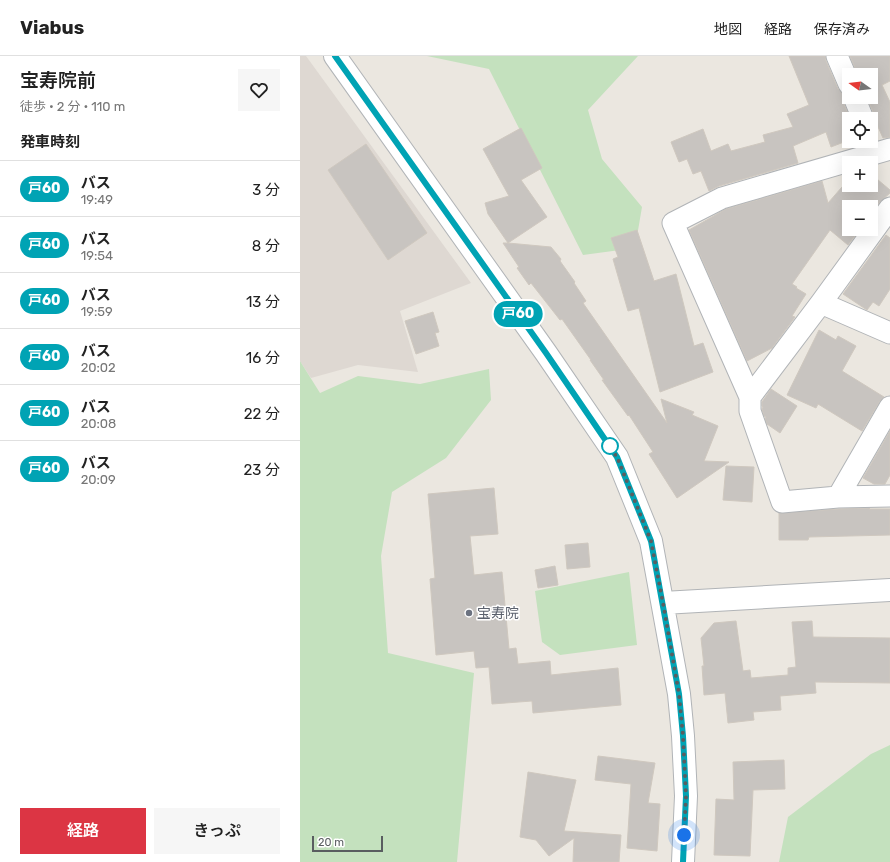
<!DOCTYPE html>
<html lang="ja">
<head>
<meta charset="utf-8">
<style>
  body { margin:0; font-family:Rubik,"Noto Sans JP",sans-serif; background:#f6f6f6; color:#222; height:100vh; display:flex; flex-direction:column; font-size:15px; white-space:nowrap }
  * { box-sizing:border-box; margin:0 }
  p { font-size:13px; color:#767676 }
  .icon { flex:none; width:22px; height:22px; fill:none; stroke:currentColor; stroke-width:2; stroke-linecap:round; stroke-linejoin:round }
  .map { position:relative; flex:1; overflow:hidden }
  .side { display:flex; flex-direction:column; background:#fff; width:300px }
  .side>* { flex:none }
  .badge { padding:0 8px; border-radius:13px; font-size:14px; line-height:26px }
  .needle { width:26px; rotate:284deg }
  .buttons { position:absolute; left:542px; top:12px; display:grid; gap:8px }
  .buttons a { display:grid; place-items:center; width:36px; height:36px; border-radius:0px; background:#fff; box-shadow:0 4px 16px #0002; font-size:20px }
  .scale { position:absolute; left:12px; bottom:10px; width:71px; box-sizing:border-box; padding-left:4px; border:2px solid #595d60; border-top:0; font-size:11px; line-height:14px; white-space:nowrap; color:#595d60; -webkit-text-stroke:3px #fff; paint-order:stroke }
  .you { position:absolute; width:20px; height:20px; margin:-10px; border:3px solid #fff; border-radius:50%; background:#1a73e8; box-shadow:0 0 0 6px #1a73e833 }
  .map>.badge { position:absolute; translate:-50% -50%; box-shadow:0 0 0 2px #fff }
  h2 { padding:0 20px; font-size:15px; line-height:36px }
  .round { display:grid; place-items:center; flex:none; width:42px; height:42px; border-radius:0px; background:#f6f6f6 }
  .headline { display:flex; align-items:center; justify-content:space-between; height:68px; padding:0 20px }
  h1 { font-size:19px; font-weight:600; line-height:30px }
  .cta { display:flex; gap:8px; margin-top:auto; padding:8px 20px }
  .cta a { flex:1; height:46px; border-radius:0px; background:#dc3544; color:#fff; font-size:16px; font-weight:600; line-height:46px; text-align:center }
  .cta a+a { background:#f6f6f6; color:#222 }
  ul { padding:0; list-style:none }
  li { display:flex; align-items:center; gap:12px; height:56px; padding:0 20px; border-top:1px solid #e0e0e0 }
  li div { flex:1 }
  li b { display:block; font-size:15px }
  li em { font-style:normal }
  li .badge { min-width:44px; font-weight:700; text-align:center }
  header { display:flex; align-items:center; gap:24px; box-sizing:border-box; height:56px; padding:0 20px; background:#fff; border-bottom:1px solid #e0e0e0 }
  header strong { font-size:19px }
  nav { display:flex; gap:22px; margin-inline-start:auto; font-size:14px }
  main { display:flex; flex:1; min-height:0 }
  .map>svg:first-child { display:block }
  .education { fill:#ded8d2 }
  .green { fill:#c4e1be }
  .building { fill:#c8c4c0; stroke:#cfc8bf }
  .lines { fill:none; stroke-linecap:round; stroke-linejoin:round }
  .minor-casing { stroke:#b1b4b7; stroke-width:23 }
  .tertiary-casing { stroke:#b1b4b7; stroke-width:24 }
  .minor { stroke:#fff; stroke-width:21 }
  .tertiary { stroke:#fff; stroke-width:22 }
  .line-casing { stroke:#fff; stroke-width:9 }
  .line { stroke:#00a3b4; stroke-width:6 }
  .walk { stroke:#595d60; stroke-width:4; stroke-dasharray:0 7.2 }
  .stop-dot { fill:#fff; stroke:#00a3b4; stroke-width:2 }
  .worship-dot { fill:#6b7280; stroke:#fff; stroke-width:1.5 }
  .labels { text-anchor:middle; stroke-width:3; stroke-linejoin:round; paint-order:stroke }
  .worship-label { font-size:14px; fill:#5b616d; stroke:#fff; text-anchor:start }
</style>
</head>
<body>
<header>
<strong>Viabus</strong>
<nav><a>地図</a><a>経路</a><a>保存済み</a></nav>
</header>
<main>
<section class="side">
<div class="headline"><div><h1>宝寿院前</h1><p>徒歩 · 2 分 · 110 m</p></div><a class="round"><svg class="icon" aria-label="heart" viewBox="0 0 24 24"><path d="M12 20l-8-8c-3-5 5-10 8-4 3-6 11-1 8 4z"/></svg></a></div>
<h2>発車時刻</h2>
<ul>
<li><span class="badge" style="background:#00a3b4;color:#fff">戸60</span><div><b>バス</b><p>19:49</p></div><em>3 分</em></li>
<li><span class="badge" style="background:#00a3b4;color:#fff">戸60</span><div><b>バス</b><p>19:54</p></div><em>8 分</em></li>
<li><span class="badge" style="background:#00a3b4;color:#fff">戸60</span><div><b>バス</b><p>19:59</p></div><em>13 分</em></li>
<li><span class="badge" style="background:#00a3b4;color:#fff">戸60</span><div><b>バス</b><p>20:02</p></div><em>16 分</em></li>
<li><span class="badge" style="background:#00a3b4;color:#fff">戸60</span><div><b>バス</b><p>20:08</p></div><em>22 分</em></li>
<li><span class="badge" style="background:#00a3b4;color:#fff">戸60</span><div><b>バス</b><p>20:09</p></div><em>23 分</em></li>
</ul>
<div class="cta"><a>経路</a><a>きっぷ</a></div>
</section>
<div class="map">
<svg width="590" height="806" viewBox="0 0 590 806">
  <rect width="100%" height="100%" fill="#ebe7e0"/>
  <path class="education" d="M0 0H6L171 227 100 255 118 316 58 309 11 322 0 305Z"/>
  <path class="green" d="M127 0H338L288 54 302 103 342 151 335 192 283 199 189 13Z
    M0 305 20 337 58 320 120 328 189 313 191 344 146 402 92 436 81 500 88 597 174 617 157 806H0Z
    M329 516 337 589 260 599 242 586 235 535Z
    M590 689V806H479L488 761 571 698Z"/>
  <path class="building" d="M489 0H525L526 5 538 33 543 38V46L549 60V84L531 91 526 76 493 90 498 107 419 130 409 135 401 115 393 118 387 103 379 106 371 86 403 73 411 95 428 88 431 95 465 86 463 79 493 71 487 58 509 49Z
    M550 0H590V25L582 29 590 46V81L583 82 575 64 574 58 567 41H571V19H558Z
    M221 72 242 112 221 124 247 161 208 187 251 191 261 203 260 205 275 226 274 227 286 245 283 247 367 367 361 343 394 356 392 359 418 370 404 405 429 406 377 442 349 398 353 396 329 359 328 360 302 324H304L290 304H291L262 263 260 264 231 227 229 229 217 212 219 211 203 187H208L188 158 185 147 209 140 183 93Z
    M66 88 127 177 88 204 28 114Z
    M571 118 590 134V137L581 145 576 151H547L549 153V173H560L548 189 530 174 492 228 497 231 496 232 506 238 492 260 495 261 472 292 447 305 389 174 426 153 522 125 528 147 549 123V129H571Z
    M337 174 354 225 376 218 394 290 403 287 413 316 360 336 339 252 328 255 313 203 318 201 311 182Z
    M586 179 590 182V233L579 250 573 246 567 254 543 238Z
    M133 256 139 276 135 277 139 290 116 298 105 265Z
    M519 274 536 284 538 280 556 290 542 315 584 341 580 345 562 375 518 348 516 352 487 339Z
    M471 333 497 350 480 377 467 368 465 363 466 361 464 360 462 353 463 351 462 350V346Z
    M590 375V419L585 428H574L563 422Z
    M426 410 454 411 452 446 423 444Z
    M194 432 198 478 170 480 174 519 202 516 209 593 216 592 218 608 250 605 251 619 318 612 321 649 233 657 232 645 192 648 189 611 176 612 174 595 136 599 130 523 135 522 128 438Z
    M570 452 569 453H590V479L509 481 508 484H479V457L539 453Z
    M288 487 290 511 267 513 265 489Z
    M255 510 258 529 238 532 235 514Z
    M436 565 443 615 450 614 451 622 488 619V612L496 611 492 566 512 565 513 581 590 582V627L515 626 516 637 480 640 481 654 453 656 454 664 428 667 425 637 404 639 402 610H404L401 582 414 567Z
    M298 700 355 707 348 747 360 748 357 795 327 792 331 728 295 724Z
    M484 704 485 733 453 734 450 800 414 799 416 743 434 744 433 706Z
    M228 716 276 724 264 775 321 779 319 806H273L274 782 249 800 236 784 220 781Z"/>
  <g class="lines">
    <g class="minor-casing">
      <path id="minor" d="M537 0 549 28
        M554 41 563 63
        M590 152 521 247 450 341V355L482 446 538 441 590 440
        M521 247 590 277
        M450 341 373 167 422 142 590 93
        M538 441 590 351"/>
    </g>
    <g class="tertiary-casing">
      <path id="tertiary" d="M35 0 246 297 317 401 351 485 379 638 383 680 386 740 383 806
        M363 547 590 534"/>
    </g>
    <use href="#minor" class="minor"/>
    <use href="#tertiary" class="tertiary"/>
  </g>
  <g class="lines">
    <g class="line-casing">
      <path id="line" d="M35 0 246 297 317 401 351 485 379 638 383 680 386 740 383 806"/>
    </g>
    <use href="#line" class="line"/>
    <path class="walk" d="M310 390 308 389 317 401 351 485 363 547 379 638 383 680 386 740 384 779"/>
  </g>
  <circle class="stop-dot" cx="310" cy="390" r="8"/>
  <circle class="worship-dot" cx="169" cy="557" r="4"/>
  <g class="labels">
    <g class="worship-label">
      <text x="177" y="562">宝寿院</text>
    </g>
  </g>
</svg>
<div class="buttons">
<a><svg class="needle" viewBox="-14 -14 28 28"><path d="M0-13l5 13h-10z" fill="#e53935"/><path d="M0 13l5-13h-10z" fill="#767676"/></svg></a>
<a><svg class="icon" aria-label="locate" viewBox="0 0 24 24"><circle cx="12" cy="12" r="6"/><path d="M12 2v4M12 18v4M2 12h4M18 12h4"/></svg></a>
<a>+</a>
<a>−</a>
</div>
<div class="scale">20 m</div>
<div class="you" style="left:384px;top:779px"></div>
<b class="badge" style="left:218px;top:258px;background:#00a3b4;color:#fff">戸60</b>
</div>
</main>
</body>
</html>
